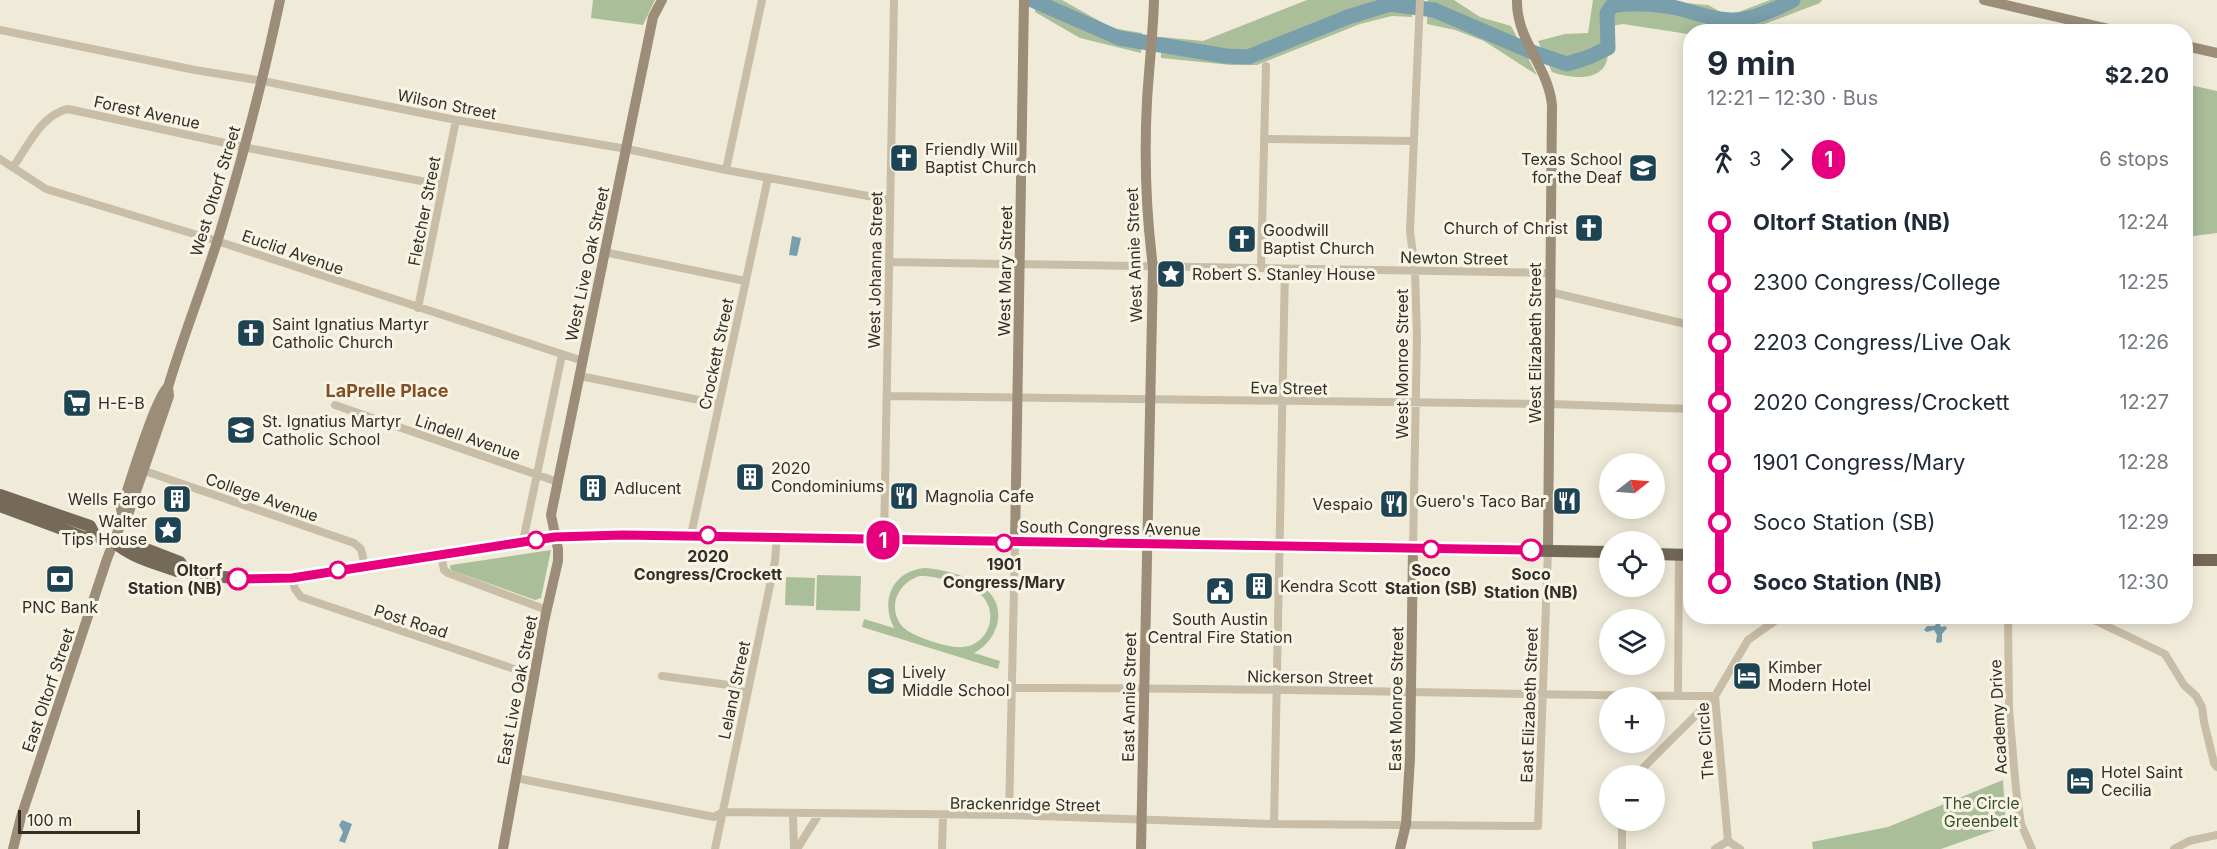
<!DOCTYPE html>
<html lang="en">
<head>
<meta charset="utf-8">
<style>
  body { margin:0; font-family:Inter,sans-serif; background:#f2f2f3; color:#1f2937; height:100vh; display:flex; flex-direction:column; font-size:22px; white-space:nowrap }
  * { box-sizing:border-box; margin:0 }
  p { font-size:20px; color:#747a83 }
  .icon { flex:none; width:33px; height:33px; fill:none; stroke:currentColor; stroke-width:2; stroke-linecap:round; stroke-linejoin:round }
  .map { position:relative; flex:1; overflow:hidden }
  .drawer { position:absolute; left:1683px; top:24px; width:510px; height:600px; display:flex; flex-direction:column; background:#fff; border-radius:24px; box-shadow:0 3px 15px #0003 }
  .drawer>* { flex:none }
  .badge { padding:0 12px; border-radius:20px; font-size:21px; line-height:39px }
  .needle { width:39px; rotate:73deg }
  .fabs { position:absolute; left:1599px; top:453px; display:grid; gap:12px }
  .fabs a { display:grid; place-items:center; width:66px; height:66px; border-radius:50%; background:#fff; box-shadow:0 3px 15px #0003; font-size:30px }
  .scale { position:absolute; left:18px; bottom:15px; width:122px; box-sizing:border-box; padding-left:6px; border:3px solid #342e27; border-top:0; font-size:16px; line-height:21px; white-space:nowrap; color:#342e27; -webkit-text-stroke:4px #f8f4e5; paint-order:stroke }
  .map>.badge { position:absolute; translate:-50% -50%; box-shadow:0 0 0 3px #fff }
  .legs { display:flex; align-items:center; gap:9px; height:66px; padding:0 24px; font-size:20px }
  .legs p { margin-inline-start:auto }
  .headline { display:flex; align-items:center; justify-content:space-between; height:102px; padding:0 24px }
  h1 { font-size:33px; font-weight:700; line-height:45px }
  ul { padding:0 24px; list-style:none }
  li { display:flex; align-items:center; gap:21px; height:60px; font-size:22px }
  li i { display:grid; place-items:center; width:9px; height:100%; margin:0 8px; background:currentColor }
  li i::after { content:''; width:15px; height:15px; margin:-8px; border:4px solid; border-radius:50%; background:#fff }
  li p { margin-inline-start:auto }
  li:first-child i { background:linear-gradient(#0000 50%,currentColor 0) }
  li:last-child i { background:linear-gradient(currentColor 50%,#0000 0) }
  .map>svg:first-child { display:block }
  .green { fill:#aabe9a; fill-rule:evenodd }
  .water { fill:#799eac }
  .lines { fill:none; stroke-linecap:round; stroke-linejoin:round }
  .river { stroke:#799eac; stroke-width:15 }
  .street { stroke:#c8bda6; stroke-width:8 }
  .secondary { stroke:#9b8d77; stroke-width:10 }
  .primary { stroke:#756958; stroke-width:12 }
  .line-1-casing { stroke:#fff; stroke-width:14 }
  .line-1 { stroke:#e6007e; stroke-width:9 }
  .stop-1-dot { fill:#fff; stroke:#e6007e; stroke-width:3 }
  .labels { text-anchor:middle; stroke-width:6; stroke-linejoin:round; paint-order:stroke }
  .street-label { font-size:16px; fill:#342e27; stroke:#f8f4e5 }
  .poi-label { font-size:16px; fill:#342e27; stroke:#f8f4e5; text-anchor:start }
  .stop-label { font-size:16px; font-weight:bold; fill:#342e27; stroke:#f8f4e5 }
  .park-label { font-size:16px; fill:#3a512b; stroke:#f8f4e5 }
  .neighbourhood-label { font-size:18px; font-weight:bold; fill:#804f23; stroke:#f8f4e5 }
</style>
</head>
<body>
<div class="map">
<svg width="2217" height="849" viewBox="0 0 2217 849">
  <rect width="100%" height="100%" fill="#f0ebd9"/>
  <path class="green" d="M593 0H655L643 25 591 18Z
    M1035 0H1062L1112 28 1142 33 1141 53 1080 38 1035 12Z
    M1307 0H1413L1412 17 1392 16 1360 24 1257 65H1231L1161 58V37L1203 41Z
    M1428 0H1454L1480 17 1511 26 1537 75 1484 41 1455 30 1427 24Z
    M1593 0H1646L1708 5 1728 16 1770 0H1822L1820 3 1746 31 1690 32V43L1688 34 1623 24 1611 26C1609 37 1610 49 1607 60 1601 83 1569 78 1552 72L1538 41 1565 34 1588 33Z
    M2186 84 2217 91V233L2186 237Z
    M551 550 541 598 535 600 451 570 450 567 451 565Z
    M925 568C942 569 969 576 983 587 1009 605 999 640 974 653L1000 661 998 669 862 627 864 619 894 628C880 601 892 571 925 568ZM920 576C934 575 971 585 981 595 1000 613 988 645 963 647 950 649 911 636 903 627 886 608 898 582 920 576Z
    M817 575 861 576 860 611 816 610Z
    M786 577 815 578 814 606 785 605Z
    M2003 780 2006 826 1941 849H1813L1812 842 1888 827Z"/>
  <path class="water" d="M792 236 801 238 797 256 789 255Z
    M1939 622 1941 627 1945 626 1947 628 1942 634V642L1938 643 1936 642 1937 635 1934 630 1927 632 1924 630 1927 626H1934Z
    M342 820 352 824 345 843 339 841 343 832 339 825Z"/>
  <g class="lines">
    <path class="river" d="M1032 0 1119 38 1226 56 1248 57 1348 17 1390 4 1434 10 1532 52 1567 64 1589 57 1608 48 1607 13 1612 6C1631 2 1653 4 1672 7 1692 11 1711 20 1731 20 1751 21 1776 9 1793 0"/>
    <path class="street" d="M0 30 195 70 263 81 456 120 627 149 726 170 890 200
      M1264 139 1414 141
      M0 159 46 189 217 241 583 361
      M13 167C28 146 42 114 68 109L253 149 442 185
      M726 170 762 0
      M604 252 745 281
      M889 262 1550 273
      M1261 268 1266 66
      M1550 292 1690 325
      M418 308 456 120
      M580 376 719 404
      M887 396 1550 404 1690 409
      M335 405 558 482
      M139 469 354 543 361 549 365 566
      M691 535 768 178
      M884 540 894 0
      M523 541 562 355
      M1413 549 1417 337 1415 271 1410 231 1420 0
      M441 554 444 570 448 573 547 610
      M292 578 295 589 301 597 535 676
      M2008 616 2009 709 2016 789 2021 824 2032 849
      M2008 620H2094L2165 654 2184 685 2196 696 2202 707 2204 722 2214 763 2217 767
      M662 676 729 685 746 693
      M1013 688C1247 687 1481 695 1715 696
      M1678 695 1679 554
      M1635 776 1715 696
      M516 778 714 817 723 812 1009 815 1274 824 1538 826 1548 550
      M793 814 794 849
      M1009 815 1015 543
      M1622 820V849
      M1274 824 1285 269
      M715 849 775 561 777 537
      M797 849 819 814
      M942 849 943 816
      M1715 849 1728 841
      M1740 849 1728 841 1715 696 1748 640 1782 616
      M2174 849 2189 841 2217 835"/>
    <path class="secondary" d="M1517 0C1516 40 1548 66 1552 105L1548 550
      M1984 0 2122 32
      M2186 46 2217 53
      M123 518 121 509C128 489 156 395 168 387
      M1015 543 1024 0
      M13 849 21 817 107 559 123 518 129 512 169 396 168 387C183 337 202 289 218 239 242 160 263 81 280 0
      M503 849 544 622 558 561V549L551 515 653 17 662 0
      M1141 849 1153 267C1146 212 1144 157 1147 101 1149 67 1153 34 1154 0
      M1400 849 1406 824 1410 758 1413 549"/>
    <path class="primary" d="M0 495 90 526 95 536
      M0 506 86 538 95 536 114 542H128L180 562 183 568C219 580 255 580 292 578L555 537 623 535 1610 552
      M114 542C132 558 155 563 177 571L183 568
      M1654 554 1690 555
      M2186 560H2217"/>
  </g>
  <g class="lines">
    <g class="line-1-casing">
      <path id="line-1" d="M238 579 292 578 555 537 623 535 1531 550"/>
    </g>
    <use href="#line-1" class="line-1"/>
  </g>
  <defs>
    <g id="church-square" transform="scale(1.5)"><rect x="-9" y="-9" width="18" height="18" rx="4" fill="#1e4454" stroke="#f8f4e5"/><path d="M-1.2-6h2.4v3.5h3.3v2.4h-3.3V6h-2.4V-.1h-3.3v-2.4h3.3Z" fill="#fff"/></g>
    <g id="school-square" transform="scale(1.5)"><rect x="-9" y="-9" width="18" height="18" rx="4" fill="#1e4454" stroke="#f8f4e5"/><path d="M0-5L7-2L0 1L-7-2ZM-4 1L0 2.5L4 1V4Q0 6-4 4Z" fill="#fff"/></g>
    <g id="sight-square" transform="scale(1.5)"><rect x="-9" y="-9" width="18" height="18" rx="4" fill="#1e4454" stroke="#f8f4e5"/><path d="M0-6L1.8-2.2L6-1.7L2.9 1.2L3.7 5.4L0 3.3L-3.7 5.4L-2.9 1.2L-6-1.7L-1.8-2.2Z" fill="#fff"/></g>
    <g id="supermarket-square" transform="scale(1.5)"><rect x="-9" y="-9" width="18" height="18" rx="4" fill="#1e4454" stroke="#f8f4e5"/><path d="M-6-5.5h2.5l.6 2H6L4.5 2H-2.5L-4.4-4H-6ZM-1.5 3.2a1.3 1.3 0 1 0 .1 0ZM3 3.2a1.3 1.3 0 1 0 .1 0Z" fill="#fff"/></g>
    <g id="building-square" transform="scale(1.5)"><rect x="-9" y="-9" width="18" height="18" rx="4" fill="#1e4454" stroke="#f8f4e5"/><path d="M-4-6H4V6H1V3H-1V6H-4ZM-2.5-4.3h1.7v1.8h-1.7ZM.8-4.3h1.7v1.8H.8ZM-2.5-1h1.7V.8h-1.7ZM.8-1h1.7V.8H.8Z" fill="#fff"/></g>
    <g id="restaurant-square" transform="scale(1.5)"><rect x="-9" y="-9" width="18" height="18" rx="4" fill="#1e4454" stroke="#f8f4e5"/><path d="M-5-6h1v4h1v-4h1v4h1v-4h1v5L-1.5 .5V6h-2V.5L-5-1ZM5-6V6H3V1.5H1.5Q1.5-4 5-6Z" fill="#fff"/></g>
    <g id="bank-square" transform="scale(1.5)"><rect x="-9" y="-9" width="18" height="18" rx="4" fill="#1e4454" stroke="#f8f4e5"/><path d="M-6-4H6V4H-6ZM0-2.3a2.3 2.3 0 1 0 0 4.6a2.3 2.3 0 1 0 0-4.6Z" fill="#fff"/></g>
    <g id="civic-square" transform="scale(1.5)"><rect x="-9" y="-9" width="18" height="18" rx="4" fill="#1e4454" stroke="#f8f4e5"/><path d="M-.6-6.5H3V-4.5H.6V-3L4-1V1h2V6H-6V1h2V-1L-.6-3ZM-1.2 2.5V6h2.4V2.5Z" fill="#fff"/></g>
    <g id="hotel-square" transform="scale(1.5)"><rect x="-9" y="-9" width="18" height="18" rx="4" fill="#1e4454" stroke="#f8f4e5"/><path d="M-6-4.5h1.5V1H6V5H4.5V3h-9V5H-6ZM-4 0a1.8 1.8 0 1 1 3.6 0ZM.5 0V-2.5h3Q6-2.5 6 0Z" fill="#fff"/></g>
  </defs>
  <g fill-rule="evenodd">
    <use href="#church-square" x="904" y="158"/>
    <use href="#school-square" x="1643" y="168"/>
    <use href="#church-square" x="1589" y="228"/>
    <use href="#church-square" x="1242" y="239"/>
    <use href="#sight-square" x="1171" y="274"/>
    <use href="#church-square" x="251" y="333"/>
    <use href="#supermarket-square" x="77" y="403"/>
    <use href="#school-square" x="241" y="430"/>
    <use href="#building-square" x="750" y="477"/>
    <use href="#building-square" x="593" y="488"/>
    <use href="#restaurant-square" x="904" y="496"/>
    <use href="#building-square" x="177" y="499"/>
    <use href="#restaurant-square" x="1567" y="501"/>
    <use href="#restaurant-square" x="1394" y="504"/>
    <use href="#sight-square" x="168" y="530"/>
    <use href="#bank-square" x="60" y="579"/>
    <use href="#building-square" x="1259" y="586"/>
    <use href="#civic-square" x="1220" y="591"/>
    <use href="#hotel-square" x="1747" y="676"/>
    <use href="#school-square" x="881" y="681"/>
    <use href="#hotel-square" x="2080" y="781"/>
  </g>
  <g class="stop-1-dot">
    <circle cx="708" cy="535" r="8"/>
    <circle cx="536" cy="540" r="8"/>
    <circle cx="1004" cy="543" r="8"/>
    <circle cx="1431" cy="549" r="8"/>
    <circle cx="1531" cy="550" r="10"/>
    <circle cx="338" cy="570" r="8"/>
    <circle cx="238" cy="579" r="10"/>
  </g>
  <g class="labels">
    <g class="street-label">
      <text transform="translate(447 104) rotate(11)" y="6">Wilson Street</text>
      <text transform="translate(147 112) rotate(12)" y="6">Forest Avenue</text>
      <text transform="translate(215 191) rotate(-73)" y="6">West Oltorf Street</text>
      <text transform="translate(424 211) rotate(-79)" y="6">Fletcher Street</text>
      <text transform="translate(293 252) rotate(19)" y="6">Euclid Avenue</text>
      <text transform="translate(1134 255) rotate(-92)" y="6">West Annie Street</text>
      <text transform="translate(1454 258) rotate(1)" y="6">Newton Street</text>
      <text transform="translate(587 264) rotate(-78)" y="6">West Live Oak Street</text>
      <text transform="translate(875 270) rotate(-89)" y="6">West Johanna Street</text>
      <text transform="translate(1005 271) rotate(-89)" y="6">West Mary Street</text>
      <text transform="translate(1535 343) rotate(-90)" y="6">West Elizabeth Street</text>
      <text transform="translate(716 354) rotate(-78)" y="6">Crockett Street</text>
      <text transform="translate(1402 364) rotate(-90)" y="6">West Monroe Street</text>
      <text transform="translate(1289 388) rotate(1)" y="6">Eva Street</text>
      <text transform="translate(468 437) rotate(19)" y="6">Lindell Avenue</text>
      <text transform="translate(262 497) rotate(19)" y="6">College Avenue</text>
      <text transform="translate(1110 528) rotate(1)" y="6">South Congress Avenue</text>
      <text transform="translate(411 621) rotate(18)" y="6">Post Road</text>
      <text transform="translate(1310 677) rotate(1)" y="6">Nickerson Street</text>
      <text transform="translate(48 690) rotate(-71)" y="6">East Oltorf Street</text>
      <text transform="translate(517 690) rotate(-79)" y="6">East Live Oak Street</text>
      <text transform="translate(734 690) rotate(-78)" y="6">Leland Street</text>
      <text transform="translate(1129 697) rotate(-89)" y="6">East Annie Street</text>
      <text transform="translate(1396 699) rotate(-89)" y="6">East Monroe Street</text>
      <text transform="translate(1529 705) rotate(-88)" y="6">East Elizabeth Street</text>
      <text transform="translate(1998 717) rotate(-93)" y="6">Academy Drive</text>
      <text transform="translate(1705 741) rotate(-94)" y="6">The Circle</text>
      <text transform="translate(1025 804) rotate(1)" y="6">Brackenridge Street</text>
    </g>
    <g class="poi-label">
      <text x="925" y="155">Friendly Will<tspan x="925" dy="18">Baptist Church</tspan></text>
      <text x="1622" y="165" text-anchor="end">Texas School<tspan x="1622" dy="18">for the Deaf</tspan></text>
      <text x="1568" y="234" text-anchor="end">Church of Christ</text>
      <text x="1263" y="236">Goodwill<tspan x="1263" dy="18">Baptist Church</tspan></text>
      <text x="1192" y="280">Robert S. Stanley House</text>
      <text x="272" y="330">Saint Ignatius Martyr<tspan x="272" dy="18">Catholic Church</tspan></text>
      <text x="98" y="409">H-E-B</text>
      <text x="262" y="427">St. Ignatius Martyr<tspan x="262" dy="18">Catholic School</tspan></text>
      <text x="771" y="474">2020<tspan x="771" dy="18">Condominiums</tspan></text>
      <text x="614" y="494">Adlucent</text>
      <text x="925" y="502">Magnolia Cafe</text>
      <text x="156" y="505" text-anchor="end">Wells Fargo</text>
      <text x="1546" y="507" text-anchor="end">Guero's Taco Bar</text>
      <text x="1373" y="510" text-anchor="end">Vespaio</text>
      <text x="147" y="527" text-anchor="end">Walter<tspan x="147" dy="18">Tips House</tspan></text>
      <text x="1280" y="592">Kendra Scott</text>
      <text x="60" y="613" text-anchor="middle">PNC Bank</text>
      <text x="1220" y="625" text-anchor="middle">South Austin<tspan x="1220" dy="18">Central Fire Station</tspan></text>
      <text x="1768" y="673">Kimber<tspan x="1768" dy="18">Modern Hotel</tspan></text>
      <text x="902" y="678">Lively<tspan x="902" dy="18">Middle School</tspan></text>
      <text x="2101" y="778">Hotel Saint<tspan x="2101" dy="18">Cecilia</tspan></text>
    </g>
    <g class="stop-label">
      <text x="708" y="562">2020<tspan x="708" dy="18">Congress/Crockett</tspan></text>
      <text x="1004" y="570">1901<tspan x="1004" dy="18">Congress/Mary</tspan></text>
      <text x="222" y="576" text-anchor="end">Oltorf<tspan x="222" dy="18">Station (NB)</tspan></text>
      <text x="1431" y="576">Soco<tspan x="1431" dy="18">Station (SB)</tspan></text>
      <text x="1531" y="580">Soco<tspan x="1531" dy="18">Station (NB)</tspan></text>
    </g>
    <g class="park-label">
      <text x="1981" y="809">The Circle<tspan x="1981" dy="18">Greenbelt</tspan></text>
    </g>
    <g class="neighbourhood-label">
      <text x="387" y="397">LaPrelle Place</text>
    </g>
  </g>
</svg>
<div class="fabs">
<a><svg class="needle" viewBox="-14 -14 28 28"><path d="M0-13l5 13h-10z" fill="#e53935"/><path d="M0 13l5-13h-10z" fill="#747a83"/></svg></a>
<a><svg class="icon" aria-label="locate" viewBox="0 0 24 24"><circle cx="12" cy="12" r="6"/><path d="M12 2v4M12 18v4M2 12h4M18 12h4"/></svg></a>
<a><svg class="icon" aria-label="layers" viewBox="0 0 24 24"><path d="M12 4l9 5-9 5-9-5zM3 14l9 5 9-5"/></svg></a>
<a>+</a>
<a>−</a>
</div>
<div class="scale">100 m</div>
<b class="badge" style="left:883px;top:540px;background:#e6007e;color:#fff">1</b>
<section class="drawer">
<div class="headline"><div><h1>9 min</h1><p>12:21 – 12:30 · Bus</p></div><b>$2.20</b></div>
<div class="legs"><svg class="icon" aria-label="walk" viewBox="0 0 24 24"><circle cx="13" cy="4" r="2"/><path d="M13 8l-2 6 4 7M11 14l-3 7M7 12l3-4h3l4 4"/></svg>3<svg class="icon" aria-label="forward" viewBox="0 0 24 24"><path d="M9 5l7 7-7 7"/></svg><b class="badge" style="background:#e6007e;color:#fff">1</b><p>6 stops</p></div>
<ul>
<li><i style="color:#e6007e"></i><b>Oltorf Station (NB)</b><p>12:24</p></li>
<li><i style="color:#e6007e"></i><span>2300 Congress/College</span><p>12:25</p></li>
<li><i style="color:#e6007e"></i><span>2203 Congress/Live Oak</span><p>12:26</p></li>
<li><i style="color:#e6007e"></i><span>2020 Congress/Crockett</span><p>12:27</p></li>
<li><i style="color:#e6007e"></i><span>1901 Congress/Mary</span><p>12:28</p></li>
<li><i style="color:#e6007e"></i><span>Soco Station (SB)</span><p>12:29</p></li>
<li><i style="color:#e6007e"></i><b>Soco Station (NB)</b><p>12:30</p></li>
</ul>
</section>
</div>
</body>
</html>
